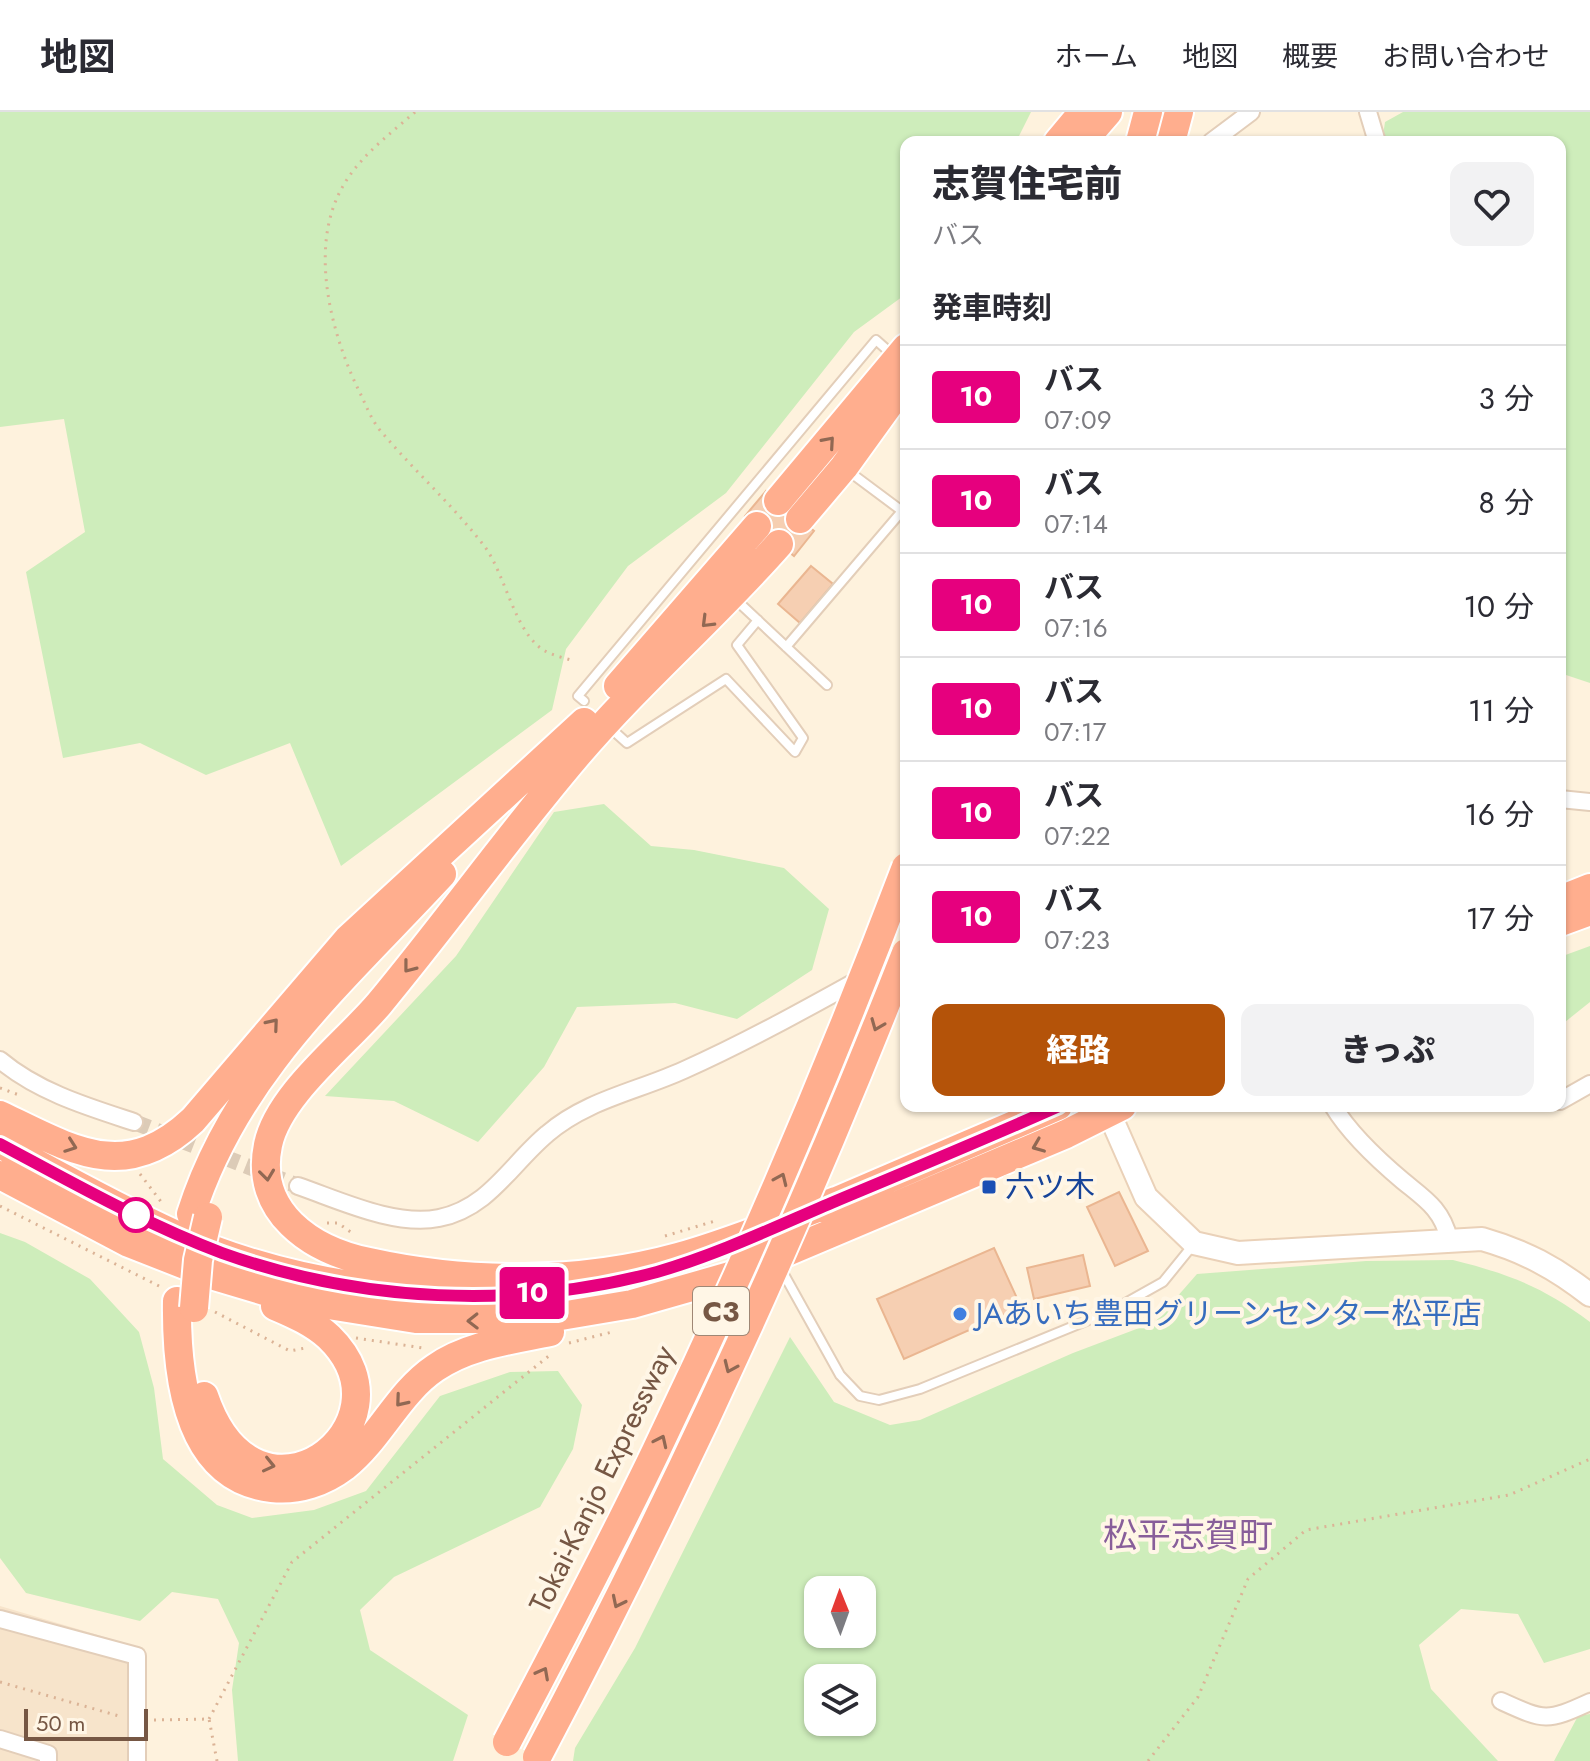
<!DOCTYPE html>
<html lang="ja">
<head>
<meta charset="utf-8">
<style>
  body { margin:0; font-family:Jost,"Noto Sans JP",sans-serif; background:#f2f2f3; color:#2b2b33; height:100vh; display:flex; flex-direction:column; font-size:30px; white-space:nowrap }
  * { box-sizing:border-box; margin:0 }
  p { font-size:26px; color:#7c7c81 }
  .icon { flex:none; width:44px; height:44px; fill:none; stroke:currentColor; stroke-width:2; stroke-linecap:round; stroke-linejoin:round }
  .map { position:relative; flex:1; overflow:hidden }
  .side { position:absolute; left:900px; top:24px; width:666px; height:976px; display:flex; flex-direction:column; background:#fff; border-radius:16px; box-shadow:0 2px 6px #0004 }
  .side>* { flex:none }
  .badge { padding:0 16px; border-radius:6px; font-size:28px; line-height:52px }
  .needle { width:52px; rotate:359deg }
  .buttons { position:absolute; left:804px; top:1464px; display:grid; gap:16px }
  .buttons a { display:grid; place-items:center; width:72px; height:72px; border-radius:16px; background:#fff; box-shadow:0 2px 6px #0004; font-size:40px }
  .scale { position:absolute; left:24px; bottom:20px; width:124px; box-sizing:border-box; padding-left:8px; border:4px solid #765744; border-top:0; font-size:22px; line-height:28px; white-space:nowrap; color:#765744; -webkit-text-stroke:6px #fff6e6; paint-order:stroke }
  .map>.badge { position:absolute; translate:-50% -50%; box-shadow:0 0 0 4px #fff }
  h2 { padding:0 32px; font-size:30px; line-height:72px }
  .round { display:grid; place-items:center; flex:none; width:84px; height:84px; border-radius:16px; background:#f2f2f3 }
  .headline { display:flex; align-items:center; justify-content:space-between; height:136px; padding:0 32px }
  h1 { font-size:38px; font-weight:800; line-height:60px }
  .primary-button { display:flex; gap:16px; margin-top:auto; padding:16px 32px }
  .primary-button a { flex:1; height:92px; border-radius:16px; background:#b45309; color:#fff; font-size:32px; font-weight:800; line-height:92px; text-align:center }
  .primary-button a+a { background:#f2f2f3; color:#2b2b33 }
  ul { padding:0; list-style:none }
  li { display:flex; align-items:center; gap:24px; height:104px; padding:0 32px; border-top:2px solid #e1e1e2 }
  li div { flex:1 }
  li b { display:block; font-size:30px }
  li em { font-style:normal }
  li .badge { min-width:88px; font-weight:700; text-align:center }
  header { display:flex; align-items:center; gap:48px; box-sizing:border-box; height:112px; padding:0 40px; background:#fff; border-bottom:2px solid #e1e1e2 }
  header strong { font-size:38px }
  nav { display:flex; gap:44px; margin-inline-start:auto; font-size:28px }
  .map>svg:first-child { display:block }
  .residential { fill:#f7e4cb }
  .green { fill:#ceedbb; fill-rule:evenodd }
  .building { fill:#f6cfb2; stroke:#eab691; stroke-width:2 }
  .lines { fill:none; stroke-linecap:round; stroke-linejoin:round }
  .street-tunnel { stroke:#dccbb7; stroke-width:16; stroke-dasharray:16 8; stroke-linecap:butt }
  .lane-casing { stroke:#e3ceb9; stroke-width:12 }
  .street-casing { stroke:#e3ceb9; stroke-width:20 }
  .secondary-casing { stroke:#ead1b8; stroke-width:26 }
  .highway-casing { stroke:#fff; stroke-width:32 }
  .path { stroke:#dbb396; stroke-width:3; stroke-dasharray:2 6; stroke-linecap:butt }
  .lane { stroke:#fff; stroke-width:8 }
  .street { stroke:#fff; stroke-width:16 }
  .secondary { stroke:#fff; stroke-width:22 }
  .highway { stroke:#ffae8e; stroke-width:28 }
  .highway-bridge-casing { stroke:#fff; stroke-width:32; stroke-linecap:butt }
  .highway-bridge { stroke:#ffae8e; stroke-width:28 }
  .oneway { stroke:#916853 }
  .line-casing { stroke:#fff; stroke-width:18 }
  .line { stroke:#e6007e; stroke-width:12 }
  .transit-dot { fill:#1a4fb4; stroke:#fff6e6; stroke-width:3 }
  .stop-dot { fill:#fff; stroke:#e6007e; stroke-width:4 }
  .shop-dot { fill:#3f7fe0; stroke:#fff6e6; stroke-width:3 }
  .labels { text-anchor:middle; stroke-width:8; stroke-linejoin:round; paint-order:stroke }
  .shield { fill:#fff6e6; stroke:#9f8775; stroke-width:2 }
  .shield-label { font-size:28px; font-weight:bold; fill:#765744 }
  .transit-label { font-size:30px; fill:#164399; stroke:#fff6e6; text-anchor:start }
  .shop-label { font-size:30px; fill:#366cbe; stroke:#fff6e6; text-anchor:start }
  .street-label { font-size:30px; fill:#765744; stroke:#fff6e6 }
  .quarter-label { font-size:34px; fill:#885e9a; stroke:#fff6e6 }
</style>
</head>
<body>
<header>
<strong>地図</strong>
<nav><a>ホーム</a><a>地図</a><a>概要</a><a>お問い合わせ</a></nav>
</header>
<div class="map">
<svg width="1590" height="1649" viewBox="0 0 1590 1649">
  <rect width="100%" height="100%" fill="#fef2dd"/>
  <path class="residential" d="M0 1494 145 1537 146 1649H0Z"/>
  <path class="green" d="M0 0H1031L1016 30H906V182L854 220 726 381 628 454 566 537 552 598 341 754 290 631 206 663 140 631 63 646 26 460 85 420 64 307 0 315Z
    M1403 0H1590V571L1560 561V30H1382L1385 10Z
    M604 692 651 734 694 738 784 756 829 797 812 858 737 907 675 891 577 895 544 955 478 1030 394 989 325 984 456 844 554 700Z
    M1590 834V890L1560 914V845Z
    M0 1121 25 1130 90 1167 139 1220 154 1276 163 1347 217 1393 252 1406 314 1398 366 1379 440 1284 510 1260 558 1259 582 1293 573 1337 540 1395 394 1465 360 1498 370 1538 468 1603 453 1649H238L232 1578 239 1531 218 1487 172 1480 140 1509 26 1481 0 1446Z
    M1453 1148C1509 1162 1543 1175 1590 1210V1537L1544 1551 1518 1502 1461 1497 1419 1533 1431 1577 1498 1649H573L575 1636 635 1536 790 1225 834 1290 890 1313 920 1308 1073 1241 1155 1210 1197 1162 1366 1149ZM818 1478H862V1522H818ZM818 1566H862V1610H818Z
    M1590 1602V1649H1554L1578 1604Z"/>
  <path class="building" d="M766 379 814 419 794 444 745 404Z
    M811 454 833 472 800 511 778 492Z
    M1119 1080 1148 1139 1115 1154 1087 1095Z
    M994 1136 1021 1195 904 1247 877 1187Z
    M1083 1143 1090 1174 1034 1187 1027 1156Z"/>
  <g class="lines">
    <path class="street-tunnel" d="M134 1010 298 1074"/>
    <g class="lane-casing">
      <path id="lane" d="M734 486 827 573
        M786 535 902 399 847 358
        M584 589 578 584 876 228 885 236
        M617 622 627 631 726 567 795 640 803 626 737 533 758 508
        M781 1157 840 1263 860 1284 879 1288 920 1277 1113 1198 1163 1170 1193 1133"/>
    </g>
    <g class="street-casing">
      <path id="street" d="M1368 0 1377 30
        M1211 30 1251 0
        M1560 687 1590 690
        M0 948C38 980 88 995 134 1010
        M1560 989 1590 972
        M1333 994C1350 1022 1378 1048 1403 1069 1425 1087 1442 1097 1449 1127
        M298 1074C339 1088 395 1115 439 1106 489 1096 511 1052 547 1022 586 988 638 979 684 958 760 924 832 882 905 842
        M0 1507 137 1544V1649
        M1501 1589C1545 1609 1546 1610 1590 1590
        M0 1627 48 1642V1649"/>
    </g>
    <g class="secondary-casing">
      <path id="secondary" d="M1106 994 1146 1085 1194 1131 1238 1141 1482 1127C1524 1139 1556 1156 1590 1183"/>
    </g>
    <g class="highway-casing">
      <path id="highway" d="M1058 30 1083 0
        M1082 30 1108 0
        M1140 30 1148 0
        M1171 30 1179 0
        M778 389 906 236
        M800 407 844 355 906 269
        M779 432C715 505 641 568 578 642 509 723 447 810 379 892 346 931 278 983 268 1033 254 1100 311 1138 369 1150 468 1172 580 1172 678 1145 732 1130 784 1108 836 1089
        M618 574 757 414
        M1560 788 1590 776
        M1560 810 1590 799
        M0 1003C73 1038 125 1072 193 1008L348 827 584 610
        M0 1032C58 1063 115 1095 174 1122 276 1167 386 1185 497 1183
        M0 1063 129 1131 208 1162 291 1187 416 1207H543L632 1192 730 1164 1066 1022 1122 994
        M820 1096 1058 994
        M191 1102C236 960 343 869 442 762
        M177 1189C176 1257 184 1366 272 1376 298 1379 324 1370 345 1354 380 1326 398 1281 435 1256 468 1233 511 1228 550 1220
        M204 1284C256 1438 420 1313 329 1225 314 1211 294 1202 275 1194"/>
    </g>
    <path class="path" d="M415 0C390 22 360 44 343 74 307 136 332 226 362 285 367 296 372 308 379 317 413 358 453 393 485 435 506 464 515 522 545 539 554 544 565 546 574 549
      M0 976 19 983
      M140 1062 162 1091
      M0 1094 161 1175
      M327 1111H338L352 1121
      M665 1124 715 1109
      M215 1200 290 1239 305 1236
      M356 1226 423 1236
      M569 1231 612 1220
      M0 1570 119 1604
      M209 1607 292 1450 550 1243
      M154 1608 209 1607 217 1649
      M1148 1649 1198 1585 1248 1467 1306 1418 1509 1383 1590 1347"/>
    <use href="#lane" class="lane"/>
    <use href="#street" class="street"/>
    <use href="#secondary" class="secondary"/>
    <use href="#highway" class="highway"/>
    <g class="highway-bridge-casing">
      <path id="highway-bridge" d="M194 1196 198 1148 208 1105
        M507 1630C558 1533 609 1437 656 1339 748 1148 831 953 906 755
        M537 1645C675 1384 798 1116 906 841"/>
    </g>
    <use href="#highway-bridge" class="highway-bridge"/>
  </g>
  <defs><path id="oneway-chevron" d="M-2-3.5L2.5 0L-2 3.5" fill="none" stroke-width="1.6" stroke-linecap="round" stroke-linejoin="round" transform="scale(2)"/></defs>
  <g class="oneway">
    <use href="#oneway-chevron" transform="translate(829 330) rotate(-49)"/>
    <use href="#oneway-chevron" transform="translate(707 510) rotate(135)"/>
    <use href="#oneway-chevron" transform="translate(409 855) rotate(128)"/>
    <use href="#oneway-chevron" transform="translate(273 912) rotate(-50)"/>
    <use href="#oneway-chevron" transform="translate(877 913) rotate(112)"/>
    <use href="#oneway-chevron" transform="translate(71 1034) rotate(20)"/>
    <use href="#oneway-chevron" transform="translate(1038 1034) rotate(158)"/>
    <use href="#oneway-chevron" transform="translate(267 1063) rotate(83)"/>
    <use href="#oneway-chevron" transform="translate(781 1067) rotate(-66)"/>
    <use href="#oneway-chevron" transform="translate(473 1209) rotate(179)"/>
    <use href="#oneway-chevron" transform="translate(730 1255) rotate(114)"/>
    <use href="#oneway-chevron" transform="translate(401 1289) rotate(130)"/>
    <use href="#oneway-chevron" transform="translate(661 1329) rotate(-65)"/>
    <use href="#oneway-chevron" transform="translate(269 1353) rotate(13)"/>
    <use href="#oneway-chevron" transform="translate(618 1490) rotate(116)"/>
    <use href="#oneway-chevron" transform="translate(543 1561) rotate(-62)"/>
  </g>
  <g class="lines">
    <g class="line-casing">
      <path id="line" d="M0 1032C73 1071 145 1112 222 1141 359 1190 516 1198 657 1160 719 1142 777 1114 836 1089 910 1058 985 1027 1059 994"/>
    </g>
    <use href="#line" class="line"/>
  </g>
  <rect class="transit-dot" x="981" y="1067" width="16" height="16" rx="4"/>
  <circle class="stop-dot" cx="136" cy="1103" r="16"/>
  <circle class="shop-dot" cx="960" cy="1202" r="8"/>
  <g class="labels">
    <rect class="shield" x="693" y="1175" width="56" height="48" rx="6"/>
    <g class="shield-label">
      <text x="721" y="1209">C3</text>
    </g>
    <g class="transit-label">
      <text x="1005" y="1085">六ツ木</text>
    </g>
    <g class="shop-label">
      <text x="976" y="1212">JAあいち豊田グリーンセンター松平店</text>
    </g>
    <g class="street-label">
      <text transform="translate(602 1367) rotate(-64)" y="10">Tokai-Kanjo Expressway</text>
    </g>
    <g class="quarter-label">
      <text x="1188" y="1435">松平志賀町</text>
    </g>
  </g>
</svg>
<div class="buttons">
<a><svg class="needle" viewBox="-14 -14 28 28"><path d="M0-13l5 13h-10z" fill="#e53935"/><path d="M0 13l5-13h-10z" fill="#7c7c81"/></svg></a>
<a><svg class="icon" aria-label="layers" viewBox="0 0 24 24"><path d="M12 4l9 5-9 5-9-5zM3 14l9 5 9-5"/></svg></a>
</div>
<div class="scale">50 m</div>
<b class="badge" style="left:532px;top:1181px;background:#e6007e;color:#fff">10</b>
<section class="side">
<div class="headline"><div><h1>志賀住宅前</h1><p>バス</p></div><a class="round"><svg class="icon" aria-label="heart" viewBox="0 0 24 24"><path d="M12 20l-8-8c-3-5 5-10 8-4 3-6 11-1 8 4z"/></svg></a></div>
<h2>発車時刻</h2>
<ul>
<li><span class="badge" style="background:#e6007e;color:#fff">10</span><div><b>バス</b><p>07:09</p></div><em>3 分</em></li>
<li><span class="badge" style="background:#e6007e;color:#fff">10</span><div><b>バス</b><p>07:14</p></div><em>8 分</em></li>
<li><span class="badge" style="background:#e6007e;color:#fff">10</span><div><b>バス</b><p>07:16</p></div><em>10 分</em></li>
<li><span class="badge" style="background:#e6007e;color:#fff">10</span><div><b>バス</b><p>07:17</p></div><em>11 分</em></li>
<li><span class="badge" style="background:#e6007e;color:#fff">10</span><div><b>バス</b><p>07:22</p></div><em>16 分</em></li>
<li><span class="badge" style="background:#e6007e;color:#fff">10</span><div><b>バス</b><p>07:23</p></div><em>17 分</em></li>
</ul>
<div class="primary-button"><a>経路</a><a>きっぷ</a></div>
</section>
</div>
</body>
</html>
